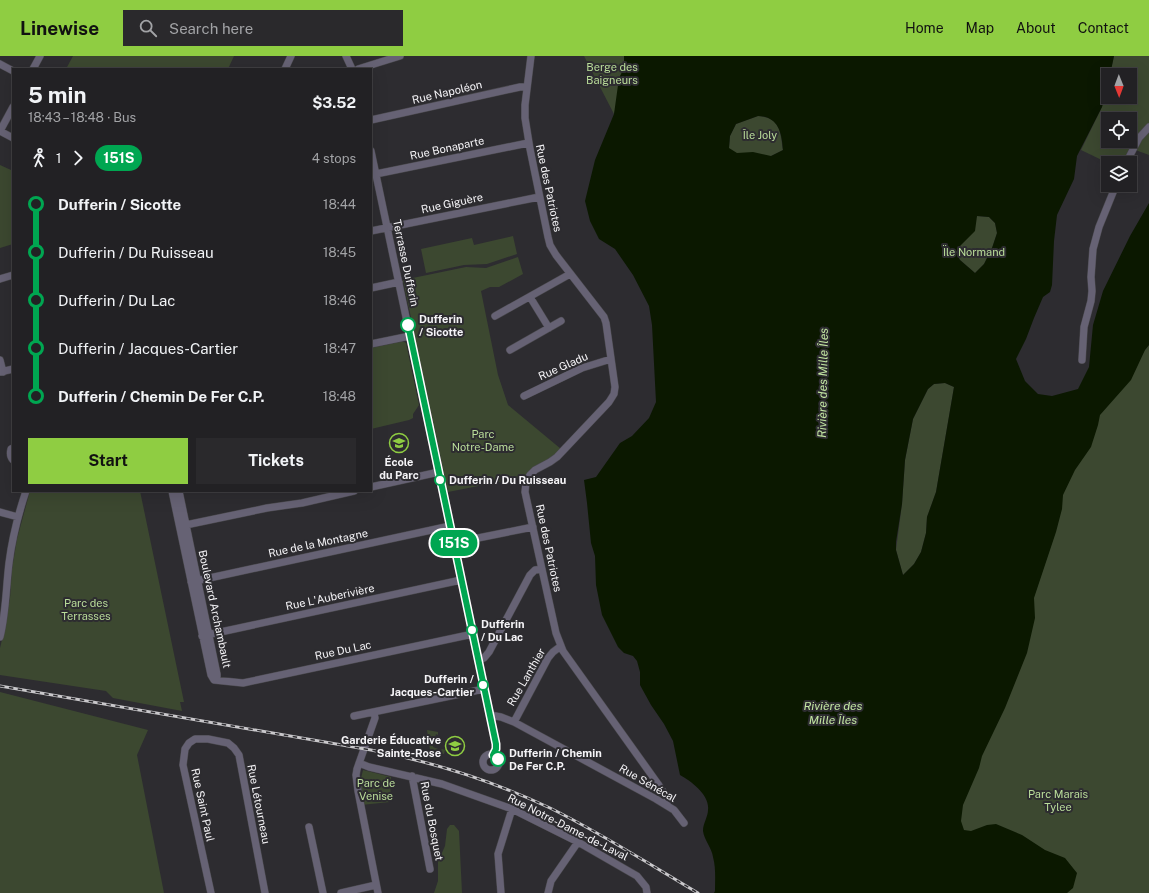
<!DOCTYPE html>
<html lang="en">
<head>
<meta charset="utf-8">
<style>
  body { margin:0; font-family:"Public Sans",sans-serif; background:#2a292c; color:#f1f3f6; height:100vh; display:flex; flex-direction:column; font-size:15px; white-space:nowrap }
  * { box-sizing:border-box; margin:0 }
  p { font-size:13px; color:#a2a3a6 }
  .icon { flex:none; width:22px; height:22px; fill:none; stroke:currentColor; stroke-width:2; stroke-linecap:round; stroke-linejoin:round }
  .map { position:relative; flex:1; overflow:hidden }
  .details { position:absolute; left:12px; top:12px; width:360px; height:424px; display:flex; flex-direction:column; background:#222124; border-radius:0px; box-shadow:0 4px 16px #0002,0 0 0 1px #3f3e41 }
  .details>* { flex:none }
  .badge { padding:0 8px; border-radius:13px; font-size:14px; line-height:26px }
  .needle { width:26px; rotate:179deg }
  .controls { position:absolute; left:1101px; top:12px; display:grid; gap:8px }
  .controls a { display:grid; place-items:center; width:36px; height:36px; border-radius:0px; background:#222124; box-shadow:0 4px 16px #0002,0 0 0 1px #3f3e41; font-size:20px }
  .map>.badge { position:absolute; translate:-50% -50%; box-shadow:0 0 0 2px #fff }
  .legs { display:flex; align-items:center; gap:6px; height:44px; padding:0 16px; font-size:13px }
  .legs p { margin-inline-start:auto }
  .headline { display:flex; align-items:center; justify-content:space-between; height:68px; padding:0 16px }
  h1 { font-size:22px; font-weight:700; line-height:30px }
  .cta { display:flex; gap:8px; margin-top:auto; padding:8px 16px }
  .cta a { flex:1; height:46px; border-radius:0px; background:#8fcd42; color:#111; font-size:16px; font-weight:700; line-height:46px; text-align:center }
  .cta a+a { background:#2a292c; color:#f1f3f6 }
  ul { padding:0 16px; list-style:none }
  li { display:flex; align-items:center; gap:14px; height:48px; font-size:15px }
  li i { display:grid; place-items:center; width:6px; height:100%; margin:0 5px; background:currentColor }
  li i::after { content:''; width:10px; height:10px; margin:-5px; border:3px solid; border-radius:50%; background:#222124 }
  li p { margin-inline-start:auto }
  li:first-child i { background:linear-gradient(#0000 50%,currentColor 0) }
  li:last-child i { background:linear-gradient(currentColor 50%,#0000 0) }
  header { display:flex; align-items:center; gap:24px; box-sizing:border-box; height:56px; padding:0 20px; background:#8fcd42; color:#111 }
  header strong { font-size:19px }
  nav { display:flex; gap:22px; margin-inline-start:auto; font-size:14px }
  .search { width:280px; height:36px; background:#2a292c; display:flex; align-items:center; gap:10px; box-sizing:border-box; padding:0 14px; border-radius:0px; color:#a2a3a6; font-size:15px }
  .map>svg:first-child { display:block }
  .green { fill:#3c4830; fill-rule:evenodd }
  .water { fill:#0b1800; fill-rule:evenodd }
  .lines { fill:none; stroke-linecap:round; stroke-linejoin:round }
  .minor-casing { stroke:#49484c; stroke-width:8 }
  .minor { stroke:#666274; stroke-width:7 }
  .rail-casing { stroke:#c9c8cb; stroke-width:3 }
  .rail { stroke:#2d2c30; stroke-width:1.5; stroke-dasharray:4.5; stroke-linecap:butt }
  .line-1-casing { stroke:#fff; stroke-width:9 }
  .line-1 { stroke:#00a651; stroke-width:6 }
  .stop-1-dot { fill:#fff; stroke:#00a651; stroke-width:2 }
  .labels { text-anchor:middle; stroke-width:4; stroke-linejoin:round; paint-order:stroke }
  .park-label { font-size:11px; fill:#badd9a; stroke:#2d2c30 }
  .street-label { font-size:11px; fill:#f5f4f7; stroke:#2d2c30 }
  .stop-label { font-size:11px; font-weight:bold; fill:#f5f4f7; stroke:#2d2c30; text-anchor:start }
  .poi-label { font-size:11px; font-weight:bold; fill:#f5f4f7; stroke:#2d2c30 }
  .water-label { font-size:12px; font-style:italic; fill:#c2e5a2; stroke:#2d2c30 }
</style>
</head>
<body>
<header>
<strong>Linewise</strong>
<div class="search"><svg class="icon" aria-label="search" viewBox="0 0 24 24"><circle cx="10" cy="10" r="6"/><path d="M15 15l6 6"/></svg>Search here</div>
<nav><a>Home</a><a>Map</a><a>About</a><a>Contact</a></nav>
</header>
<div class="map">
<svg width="1149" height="837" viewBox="0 0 1149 837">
  <rect width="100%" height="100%" fill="#2d2c30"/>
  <path class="green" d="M73 0H234L228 13H66Z
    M584 0H631L614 58Z
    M1114 0H1149V99L1130 92 1124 107H1108L1081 94 1102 51 1108 26V41H1130V19H1110ZM1108 63H1130V85H1108Z
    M758 60C761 60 765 61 768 62 781 66 781 83 783 94L771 100 713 120 729 92 730 80 736 68Z
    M0 109 11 114 13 112V188L0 192Z
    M977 160 989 161 995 167 997 177 992 192 984 208 975 217 960 204 956 196Z
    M513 180 517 198 487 208 464 209 426 217 421 193 472 182 474 189Z
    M518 201 523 218 499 231H490L481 235 498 319 508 349 561 393 551 403 531 414 523 422 504 425 448 436 403 224 466 211 486 212Z
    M400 286H404L406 287 419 349 413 358V362L409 364 371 373V292Z
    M1149 289V837H962L956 747 1065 423 1095 356Z
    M945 327 954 331 936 436 927 461 926 477 921 496 914 508 903 519 896 494 902 448 905 404 913 363 928 333 934 328Z
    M30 435H140L184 646H180L182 655 113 642 106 635 0 619V592L6 567 10 542 12 513 17 483Z
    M0 636 148 674 137 699 164 837H0Z
    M427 674 438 676V679L436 678 433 691 441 694 442 693 445 694 444 698 430 694Z
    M363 714 391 721 390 746 361 749 358 735Z
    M450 769H454L459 775 462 837H434L438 825V806L445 790 447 773Z"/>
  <path class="water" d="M624 0H1114L1110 19H1108V26L1102 51 1077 100 1074 123 1057 159 1054 185 1052 229 1050 236 1043 241 1034 262 1026 283 1016 303 1025 325 1038 338 1052 340 1078 333 1089 311 1093 269 1103 235 1130 180 1149 147V289L1145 294 1131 324 1100 359 1098 369 1091 391 1075 414 1063 439 1062 453 1056 476 1034 542 1035 562 1027 597 1005 652 982 700 979 712 963 749 961 765 964 774 971 775 987 769 996 768 1022 779 1045 794 1065 802 1077 817 1073 832 1067 837H714L715 835C715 824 716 812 713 801 712 792 704 784 703 775 703 767 708 761 708 754 710 739 691 725 680 719L673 685 664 668 651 649 640 629V616L637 605 633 600 624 597 618 591 602 559 596 529 595 500 591 487 587 447 584 424 596 421 620 387 632 380 649 362 656 346 652 269 649 250 633 219 615 193 599 183 590 165 585 145 595 104 614 58 619 22 624 12ZM758 60C762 60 767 61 770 63 781 69 782 83 783 94L771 100 753 96 737 97 729 92 730 80 736 68ZM977 160 989 161 995 167 997 177 992 192 984 208 975 217 960 204 956 196 960 190 975 175ZM945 327 954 331 936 436 927 461 926 477 921 496 914 508 903 519 896 494V486L902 448 905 404 913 363 928 333 934 328Z"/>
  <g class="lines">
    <g class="minor-casing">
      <path id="minor" d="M346 0 352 13
        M531 0 525 49V62L530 93 548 181 550 189 556 199 604 261 606 267 615 331 614 338 609 346 557 401 550 406 535 414 530 419 526 426 525 436 556 577 563 595 658 728 667 742V749
        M0 8 13 15
        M33 13 40 0
        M285 13 291 0
        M358 13 400 0
        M371 64 520 31H527
        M0 75 13 51
        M0 75 13 82
        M371 95 496 688V693L493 699
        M1126 107 1139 82 1149 71
        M371 119 528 87
        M371 175 539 141
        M0 223 13 219
        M371 232 399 226
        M530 241 549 272
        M495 260 570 218
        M371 288 410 280
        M510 294 561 265
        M0 304 3 316
        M1082 304 1084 271 1091 245 1092 235 1091 221 1093 193 1099 171 1116 129
        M0 316 13 313
        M524 340 582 312 611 303
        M13 392 11 393C10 397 10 401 13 404
        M371 431 439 416
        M172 435 211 619 214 624 243 627 473 578
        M179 435 217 618V624
        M0 456 18 461
        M181 470 267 452 302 447 354 435
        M453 487 533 471
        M191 526 450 470
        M202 580 461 524
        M0 581C6 557 6 532 9 507 12 483 18 459 26 435
        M478 604 484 602 489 596 530 519 535 514 542 513
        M374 656 375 662 357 713 356 719 358 735 378 837
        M490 659 501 661 514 666 656 743 674 754 684 767
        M354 660 484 633
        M514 666 548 602 553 596 561 590
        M483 706a8 8 0 1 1 16 0a8 8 0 1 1-16 0Z
        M359 707 369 711 442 728 512 753 578 786 637 820 646 831 647 837
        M412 720 430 813
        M309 771 323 837
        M211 837 183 709 185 693 189 687 195 683H208L228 687 234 692 239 699 265 837
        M341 837 376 829
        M501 837 498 798 512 753
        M548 837 551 825 578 786"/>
    </g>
    <use href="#minor" class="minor"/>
    <g class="rail-casing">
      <path id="rail" d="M0 630 371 694C433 706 493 725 550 752 601 777 649 808 698 837"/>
    </g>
    <use href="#rail" class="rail"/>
  </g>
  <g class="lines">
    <g class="line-1-casing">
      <path id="line-1" d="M408 269 496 688V693L493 699 498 703"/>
    </g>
    <use href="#line-1" class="line-1"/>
  </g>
  <defs>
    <g id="school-ring" transform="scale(1)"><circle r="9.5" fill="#2d2c30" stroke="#8fcd42" stroke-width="1.5"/><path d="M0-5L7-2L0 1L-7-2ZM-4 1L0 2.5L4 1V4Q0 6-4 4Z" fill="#8fcd42"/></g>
  </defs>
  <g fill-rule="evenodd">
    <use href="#school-ring" x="399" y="387"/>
    <use href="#school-ring" x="455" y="690"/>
  </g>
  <g class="stop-1-dot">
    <circle cx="408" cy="269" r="7"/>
    <circle cx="440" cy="424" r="5"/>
    <circle cx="472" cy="574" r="5"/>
    <circle cx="483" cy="629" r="5"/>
    <circle cx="498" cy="703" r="7"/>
  </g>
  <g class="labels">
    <g class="park-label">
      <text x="612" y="15">Berge des<tspan x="612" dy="13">Baigneurs</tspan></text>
      <text x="760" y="83">Île Joly</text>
      <text x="974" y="200">Ïle Normand</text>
      <text x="483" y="382">Parc<tspan x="483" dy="13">Notre-Dame</tspan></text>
      <text x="86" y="551">Parc des<tspan x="86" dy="13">Terrasses</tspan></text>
      <text x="376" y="731">Parc de<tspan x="376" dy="13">Venise</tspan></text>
      <text x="1058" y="742">Parc Marais<tspan x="1058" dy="13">Tylee</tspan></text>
    </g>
    <g class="street-label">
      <text transform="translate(447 36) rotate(-13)" y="4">Rue Napoléon</text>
      <text transform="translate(447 92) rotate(-12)" y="4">Rue Bonaparte</text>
      <text transform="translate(549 132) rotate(78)" y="4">Rue des Patriotes</text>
      <text transform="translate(452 147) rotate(-12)" y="4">Rue Giguère</text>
      <text transform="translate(406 207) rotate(78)" y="4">Terrasse Dufferin</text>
      <text transform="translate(563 310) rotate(-24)" y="4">Rue Gladu</text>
      <text transform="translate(318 487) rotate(-12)" y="4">Rue de la Montagne</text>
      <text transform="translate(549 492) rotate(78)" y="4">Rue des Patriotes</text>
      <text transform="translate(330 541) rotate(-12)" y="4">Rue L'Auberivière</text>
      <text transform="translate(215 553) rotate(78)" y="4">Boulevard Archambault</text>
      <text transform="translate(343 594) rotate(-12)" y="4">Rue Du Lac</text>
      <text transform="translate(526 621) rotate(-60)" y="4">Rue Lanthier</text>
      <text transform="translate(648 727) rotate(30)" y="4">Rue Sénécal</text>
      <text transform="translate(259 748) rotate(79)" y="4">Rue Létourneau</text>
      <text transform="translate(203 749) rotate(78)" y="4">Rue Saint Paul</text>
      <text transform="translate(432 765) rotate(79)" y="4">Rue du Bosquet</text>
      <text transform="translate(568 771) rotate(27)" y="4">Rue Notre-Dame-de-Laval</text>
    </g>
    <g class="stop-label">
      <text x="419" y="267">Dufferin<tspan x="419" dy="13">/ Sicotte</tspan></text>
      <text x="449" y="428">Dufferin / Du Ruisseau</text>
      <text x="481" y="572">Dufferin<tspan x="481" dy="13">/ Du Lac</tspan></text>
      <text x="474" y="627" text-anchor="end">Dufferin /<tspan x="474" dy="13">Jacques-Cartier</tspan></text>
      <text x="509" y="701">Dufferin / Chemin<tspan x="509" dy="13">De Fer C.P.</tspan></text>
    </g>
    <g class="poi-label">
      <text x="399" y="410">École<tspan x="399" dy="13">du Parc</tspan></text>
      <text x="441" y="688" text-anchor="end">Garderie Éducative<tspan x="441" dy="13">Sainte-Rose</tspan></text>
    </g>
    <g class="water-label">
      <text transform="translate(823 327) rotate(-89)" y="4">Rivière des Mille Îles</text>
      <text x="833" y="654">Rivière des<tspan x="833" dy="14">Mille Îles</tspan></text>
    </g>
  </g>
</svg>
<div class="controls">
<a><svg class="needle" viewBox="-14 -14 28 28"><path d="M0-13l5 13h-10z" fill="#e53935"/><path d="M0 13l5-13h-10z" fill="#a2a3a6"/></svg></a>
<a><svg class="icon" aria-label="locate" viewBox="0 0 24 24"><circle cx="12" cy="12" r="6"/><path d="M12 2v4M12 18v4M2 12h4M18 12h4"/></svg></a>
<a><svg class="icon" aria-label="layers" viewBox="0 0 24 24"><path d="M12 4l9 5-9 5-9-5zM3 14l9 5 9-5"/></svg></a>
</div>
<b class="badge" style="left:454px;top:487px;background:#00a651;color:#fff">151S</b>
<section class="details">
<div class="headline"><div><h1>5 min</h1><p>18:43 – 18:48 · Bus</p></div><b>$3.52</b></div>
<div class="legs"><svg class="icon" aria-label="walk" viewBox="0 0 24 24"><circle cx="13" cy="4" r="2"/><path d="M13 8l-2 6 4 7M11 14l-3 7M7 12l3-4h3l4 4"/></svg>1<svg class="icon" aria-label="forward" viewBox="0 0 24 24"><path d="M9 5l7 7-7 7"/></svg><b class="badge" style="background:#00a651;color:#fff">151S</b><p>4 stops</p></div>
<ul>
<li><i style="color:#00a651"></i><b>Dufferin / Sicotte</b><p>18:44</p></li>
<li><i style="color:#00a651"></i><span>Dufferin / Du Ruisseau</span><p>18:45</p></li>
<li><i style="color:#00a651"></i><span>Dufferin / Du Lac</span><p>18:46</p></li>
<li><i style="color:#00a651"></i><span>Dufferin / Jacques-Cartier</span><p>18:47</p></li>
<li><i style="color:#00a651"></i><b>Dufferin / Chemin De Fer C.P.</b><p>18:48</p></li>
</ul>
<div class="cta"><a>Start</a><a>Tickets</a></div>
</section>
</div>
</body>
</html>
